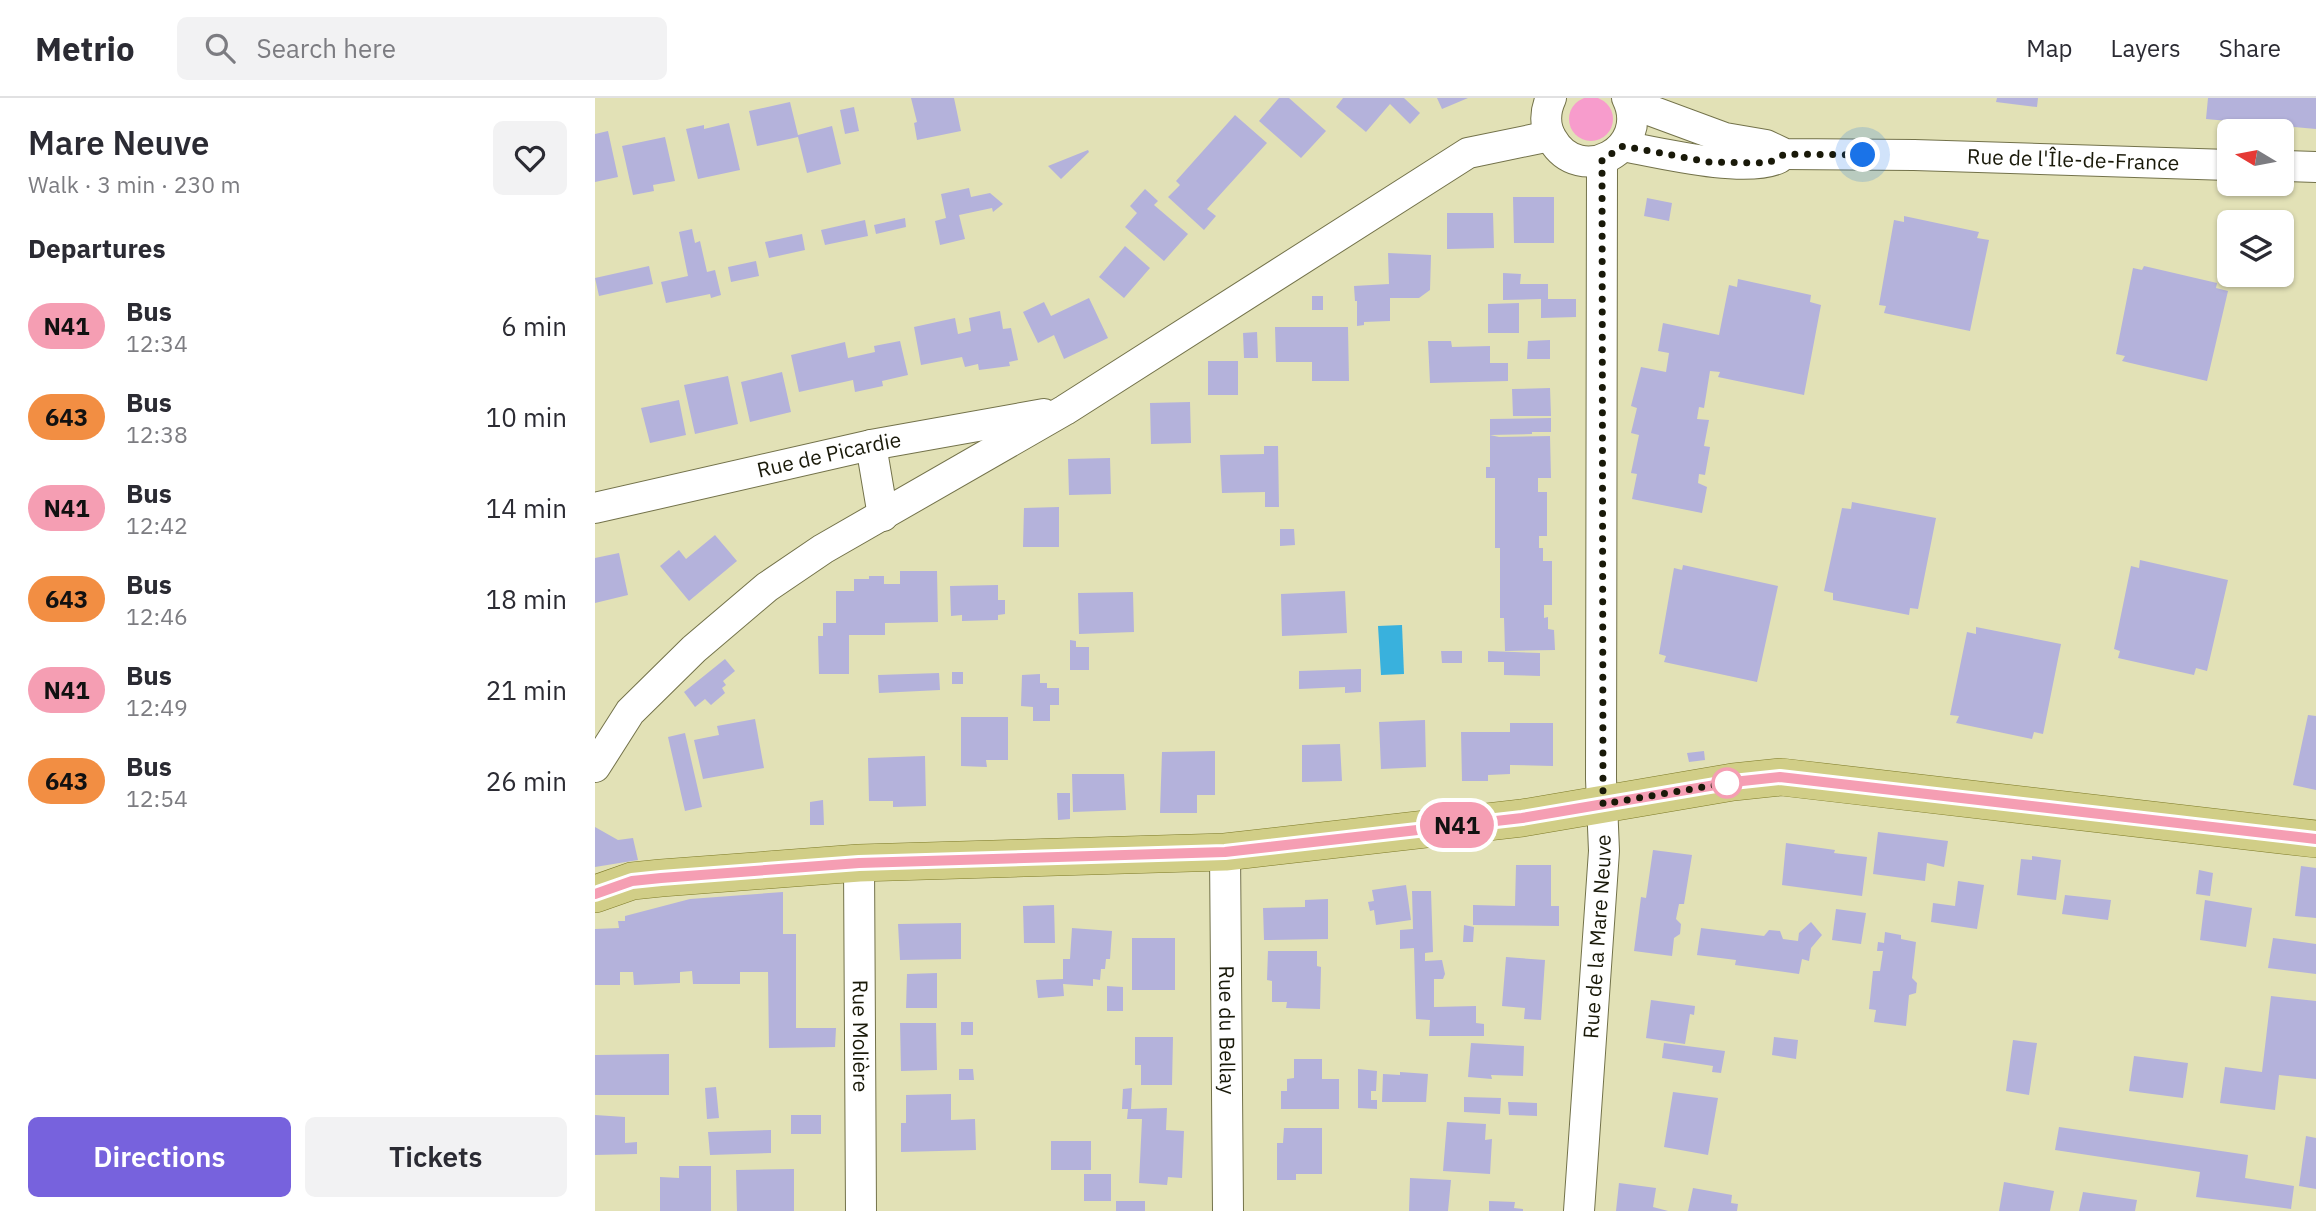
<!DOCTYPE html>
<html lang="en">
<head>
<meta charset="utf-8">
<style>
  body { margin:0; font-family:"IBM Plex Sans",sans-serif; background:#f2f2f3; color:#2b2b33; height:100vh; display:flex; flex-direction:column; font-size:26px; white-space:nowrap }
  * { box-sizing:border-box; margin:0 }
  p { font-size:23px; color:#7c7c81 }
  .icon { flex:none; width:38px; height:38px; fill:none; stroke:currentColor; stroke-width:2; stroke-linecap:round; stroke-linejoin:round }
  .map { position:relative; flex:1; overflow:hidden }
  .sheet { display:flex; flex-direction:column; background:#fff; width:595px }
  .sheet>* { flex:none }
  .badge { padding:0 14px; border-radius:23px; font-size:24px; line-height:46px }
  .needle { width:46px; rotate:280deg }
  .tools { position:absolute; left:1622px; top:21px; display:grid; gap:14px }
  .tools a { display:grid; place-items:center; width:77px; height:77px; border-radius:10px; background:#fff; box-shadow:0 2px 5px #0004; font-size:35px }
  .you { position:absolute; width:35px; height:35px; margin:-18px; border:5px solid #fff; border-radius:50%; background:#1a73e8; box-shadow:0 0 0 10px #1a73e833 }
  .map>.badge { position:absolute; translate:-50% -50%; box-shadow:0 0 0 4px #fff }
  h2 { padding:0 28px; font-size:26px; line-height:63px }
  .round { display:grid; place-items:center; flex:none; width:74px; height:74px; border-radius:10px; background:#f2f2f3 }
  .headline { display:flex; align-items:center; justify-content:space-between; height:119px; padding:0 28px }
  h1 { font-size:33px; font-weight:600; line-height:52px }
  .button { display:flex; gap:14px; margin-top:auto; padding:14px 28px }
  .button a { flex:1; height:80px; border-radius:10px; background:#7762dd; color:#fff; font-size:28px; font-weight:600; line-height:80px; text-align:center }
  .button a+a { background:#f2f2f3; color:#2b2b33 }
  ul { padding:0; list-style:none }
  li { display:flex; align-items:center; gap:21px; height:91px; padding:0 28px }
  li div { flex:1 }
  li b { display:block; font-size:26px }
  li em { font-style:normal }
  li .badge { min-width:77px; font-weight:700; text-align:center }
  header { display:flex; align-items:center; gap:42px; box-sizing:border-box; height:98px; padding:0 35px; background:#fff; border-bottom:2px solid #e1e1e2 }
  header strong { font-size:33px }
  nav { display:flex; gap:38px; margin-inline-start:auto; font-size:24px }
  .search { width:490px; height:63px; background:#f2f2f3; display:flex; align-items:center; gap:18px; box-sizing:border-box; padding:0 24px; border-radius:10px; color:#7c7c81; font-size:26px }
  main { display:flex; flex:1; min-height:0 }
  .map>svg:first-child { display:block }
  .green { fill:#f79ccc }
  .water { fill:#39b1dd }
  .building { fill:#b4b2db }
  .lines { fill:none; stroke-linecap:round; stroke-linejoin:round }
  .minor-casing { stroke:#73724a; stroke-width:32 }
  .major-casing { stroke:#7d7a27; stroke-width:38 }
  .minor { stroke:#fff; stroke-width:30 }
  .major { stroke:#d1ce87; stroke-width:37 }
  .line-casing { stroke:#fff; stroke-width:16 }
  .line { stroke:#f59eb3; stroke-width:10 }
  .walk { stroke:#191909; stroke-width:7; stroke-dasharray:0 12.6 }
  .stop-dot { fill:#fff; stroke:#f59eb3; stroke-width:3.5 }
  .labels { text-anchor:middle; stroke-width:5; stroke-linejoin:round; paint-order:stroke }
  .street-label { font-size:21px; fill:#191909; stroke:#efefc3 }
</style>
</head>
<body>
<header>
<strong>Metrio</strong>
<div class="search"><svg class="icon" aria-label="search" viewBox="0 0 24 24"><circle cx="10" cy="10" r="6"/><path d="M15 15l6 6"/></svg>Search here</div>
<nav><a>Map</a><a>Layers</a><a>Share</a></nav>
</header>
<main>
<section class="sheet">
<div class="headline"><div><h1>Mare Neuve</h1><p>Walk · 3 min · 230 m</p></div><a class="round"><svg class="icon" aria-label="heart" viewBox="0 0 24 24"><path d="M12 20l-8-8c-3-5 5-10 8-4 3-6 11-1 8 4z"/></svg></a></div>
<h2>Departures</h2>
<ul>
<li><span class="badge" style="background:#f59eb3;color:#111">N41</span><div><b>Bus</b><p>12:34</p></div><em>6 min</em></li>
<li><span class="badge" style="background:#f28e43;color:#111">643</span><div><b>Bus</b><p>12:38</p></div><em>10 min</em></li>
<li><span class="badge" style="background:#f59eb3;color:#111">N41</span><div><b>Bus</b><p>12:42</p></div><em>14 min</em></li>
<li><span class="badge" style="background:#f28e43;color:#111">643</span><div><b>Bus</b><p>12:46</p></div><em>18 min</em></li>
<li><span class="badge" style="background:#f59eb3;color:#111">N41</span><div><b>Bus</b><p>12:49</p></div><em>21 min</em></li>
<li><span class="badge" style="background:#f28e43;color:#111">643</span><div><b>Bus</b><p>12:54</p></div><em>26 min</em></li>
</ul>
<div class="button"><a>Directions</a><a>Tickets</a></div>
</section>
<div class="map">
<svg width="1721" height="1113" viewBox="0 0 1721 1113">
  <rect width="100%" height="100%" fill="#e2e1b6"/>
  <path class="green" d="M974 21a22 22 0 1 1 44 0a22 22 0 1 1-44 0Z"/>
  <path class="water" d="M807 527 809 576 786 577 783 528Z"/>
  <path class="building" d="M316 0H359L366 33 322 42 319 25 322 24Z
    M684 0H694L731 33 706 60 664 23Z
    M748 0H809L825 15 815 26 795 6 771 34 741 9Z
    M842 0H873L847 11Z
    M1402 0H1443L1442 9 1401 4Z
    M1613 0H1721V31L1611 21Z
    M195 4 203 37 237 28 246 66 212 75 203 39 162 48 154 13Z
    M259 9 264 33 250 36 245 12Z
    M640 17 672 45 612 111 621 118 609 132 573 99 585 87 581 83Z
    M134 25 145 72 103 81 91 31 109 27V31Z
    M13 33 23 79 0 84V36Z
    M70 39 80 83 58 87 59 93 38 97 27 48Z
    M493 52 494 54 466 81 453 68Z
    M374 90 376 99 395 95 408 106 398 114 397 110 364 117 370 141 345 147 340 123 351 120 346 96Z
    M550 91 563 103 559 107 593 136 569 163 530 129 542 115 535 108Z
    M918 99H959V145H919Z
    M1052 100 1077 105 1074 123 1049 118Z
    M852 115H898L899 150 852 151Z
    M1309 118 1384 134 1382 140 1394 142 1375 233 1289 215 1291 208 1284 207 1299 122 1309 124Z
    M310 120 311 129 281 136 279 127Z
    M270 122 273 138 230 147 226 132Z
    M97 131 100 145 105 143 112 174 120 172 126 197 116 200 115 196 71 205 66 184 93 178 84 134Z
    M207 136 210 152 174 160 170 144Z
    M530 148 555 170 529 200 504 179Z
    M793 155 836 157 835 192 824 200H795V223L769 224V227L762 228V203H760L759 188 794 186Z
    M161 163 164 178 136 184 133 169Z
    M54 168 58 186 4 198 0 180Z
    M1549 168 1622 185 1621 190 1633 193 1612 283 1527 263 1530 258 1521 256 1538 170 1547 172Z
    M908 175 926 176 925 186H953V201H981V219L946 220V201L908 202Z
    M1143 181 1216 197 1215 204 1226 207 1209 297 1123 279 1125 274 1115 273 1109 310 1104 309 1102 321 1114 322 1109 348 1115 349 1110 377 1104 376 1103 385 1112 389 1107 415 1037 401 1042 376 1036 375 1044 337 1036 335 1042 310 1036 308 1046 269 1071 274 1074 255 1063 253 1068 225 1124 237 1134 187 1142 189Z
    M717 198H728V212H717Z
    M494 200 513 240 469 261 459 237 443 245 428 214 449 204 456 218Z
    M924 205V235H893V206Z
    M405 213 408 231 416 230 423 262 414 264 415 268 384 272 383 266 370 269 367 259 326 267 319 229 360 220 363 236 376 233 374 220Z
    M680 229H753L754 283H717V264H681Z
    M662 234 663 260H649L648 235Z
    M955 242V261H932L933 243Z
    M305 243 313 277 287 283 288 288 260 294 258 282 204 294 196 257 250 244 253 260 280 254 279 248Z
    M833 243H856L857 249 895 248V265H913V283L835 285Z
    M613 263H643V297H613Z
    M187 274 196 314 155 324 146 284Z
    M133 278 143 326 100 336 89 287Z
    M955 290 956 318H918L917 291Z
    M84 302 91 337 55 345 46 310Z
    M595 304 596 345 556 346 555 305Z
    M956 320V334H937V336L895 337V321Z
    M895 337 904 339 955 338 956 380H943V394H952V438H944V450H948V463H957V507H949V520L953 519V531L959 532 960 552 910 553 909 520H905V450H900V380H891V369H895Z
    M669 348H683L684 409H670V394L627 395 625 357 669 356Z
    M515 360 516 396 474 397 473 361Z
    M1257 404 1341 420 1323 511 1315 510 1314 517 1238 502V495L1229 493 1247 410 1256 411Z
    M464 409V449H428L429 410Z
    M685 431H699L700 447 685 448Z
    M120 437 142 463 94 503 65 468 84 452 91 461Z
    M24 455 33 497 0 505V460Z
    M1545 462 1633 482 1612 573 1601 570 1599 577 1523 560 1525 553 1519 551 1536 468 1544 470Z
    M1088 467 1183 488 1162 584 1069 564 1071 558 1064 556 1079 470 1087 472Z
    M305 473H342L343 524 290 525V537H254V576H224L223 538H228V525H241V493H259V481H274V478H289V486H305Z
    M403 487V502H410V516L403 517V522L367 523V517L356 518 355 488Z
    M750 493 752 535 687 538 686 496Z
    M538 494 539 534 484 536 483 495Z
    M1381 529 1466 546 1448 636 1439 634 1437 641 1361 625 1364 618 1355 617 1372 534 1381 536Z
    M475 542 481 543V549H494V572H475Z
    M846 553H867V565H847Z
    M893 553 945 555V578L909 577V564H893Z
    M130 561 140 573 128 583 131 587 127 590 130 595 116 607 110 601 100 609 89 594Z
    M766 571V594L750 595V589L704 591V573Z
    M357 574H368V586H357Z
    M344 575 345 592 284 595 283 577Z
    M445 576V585H452V590H464V607H455V623H438V609L426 608 427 577Z
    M1713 617 1721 618V692L1698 687Z
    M366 619H413V662H391L392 669 366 668Z
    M160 621 169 670 108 681 99 642 124 637 122 628Z
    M830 622 831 669 786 671 784 624Z
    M915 625H958V668L915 667V676L893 677V683H867L866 634H915Z
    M90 635 107 709 90 713 73 639Z
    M745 646 747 683 707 684V647Z
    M620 653V697H602V715H565L567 654Z
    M1109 653 1110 662 1094 664 1092 655Z
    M330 658 331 708 298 709V703H274L273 660Z
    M477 676H529L531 712 478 714Z
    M462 695H475V721L463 722Z
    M228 702 229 727H215V704Z
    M0 729 23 742 38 740 43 762 0 769Z
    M1283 734 1353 743 1349 769 1332 765 1330 783 1278 776Z
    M1191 745 1240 752 1239 755 1272 759 1267 798 1187 787Z
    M1058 752 1097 757 1089 806H1084L1081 821 1086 826 1085 836 1079 840 1077 858 1039 853 1046 799 1051 800Z
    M1437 758 1466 762 1461 802 1422 797 1426 761 1437 762Z
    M921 767H956V808H964V828L878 827V807L920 808Z
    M1706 768 1721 770V820L1700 818Z
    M1604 772 1618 775 1615 798 1601 796Z
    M1363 783 1389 787 1382 831 1336 824 1338 805 1360 808Z
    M811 787 816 822 781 827 779 812 775 813 773 804 779 803 777 792Z
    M817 793H836L838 854 830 855V863L847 862 850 876 848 881H839V909L881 908V925L889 926V938H834L835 922 821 921 819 850 805 851V832L818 831Z
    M188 794V836H201V930H241L240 949 174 950 173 874H145V886H98L97 873 85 874V885L39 887 38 874H25V887H0V831L24 830 23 823H30V818L95 801Z
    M1470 797 1516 802 1513 822 1467 816Z
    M733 801V841L669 842 668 810 710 809V802Z
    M1610 802 1657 810 1651 849 1605 842Z
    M459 807 460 845H429L428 808Z
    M1241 811 1271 815 1266 846 1237 842Z
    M1216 824 1227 837 1216 850 1214 863 1207 861 1204 876 1140 867 1141 862 1102 857 1106 830 1169 838 1174 832 1185 833 1188 841 1203 843 1204 835Z
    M366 825V861L305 862 303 826Z
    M869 827 879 829 878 844H868Z
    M477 830 517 833 515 861H511L510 871H506L505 882 498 881V888L468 886 469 898 443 900 441 882 468 881V861H475Z
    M1290 834 1306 837V841L1321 844 1317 880 1322 885 1321 895 1314 897 1311 928 1279 924 1281 912 1274 911 1278 873H1285L1288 853H1282L1283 844 1289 845Z
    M537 840H580V892H537Z
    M1678 840 1721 846V876L1673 870Z
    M673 853H722V868L726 869 725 911 691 910 692 904H677V883L672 882Z
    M911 859 950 862 946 922 929 921 930 910 907 908Z
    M342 875V910H311L312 876Z
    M512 888 528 889V913H512Z
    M1676 898 1721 903V981L1684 977 1680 1012 1625 1005 1630 969 1667 974Z
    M1056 902 1100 908 1099 917 1095 916 1090 946 1051 940Z
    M366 924H378V937H366Z
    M305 925H341L342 972 306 973Z
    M540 939H578L577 987H546V967H540Z
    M1179 939 1203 942 1201 961 1177 957Z
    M1418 942 1442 945 1434 997 1411 993Z
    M876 945 929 948 928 978 896 977 897 981 873 979Z
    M1069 945 1130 953 1126 975 1117 974 1118 968 1067 960Z
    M74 956V997H0V957Z
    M1539 958 1593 965 1588 1000 1534 993Z
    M699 961H727V981H744V1011H686V993H692V981L699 980Z
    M364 971H378L379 982H364Z
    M763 971 782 973 781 993H776V1002H782V1011L763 1010Z
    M805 974 833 976 831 1004H787L788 976 805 977Z
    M121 989 124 1020 112 1021 110 990Z
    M537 990 536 1011 572 1010 571 1032 589 1033 587 1080 573 1079 572 1087 544 1085 547 1021H532L533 1011H527L528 991Z
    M1078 994 1123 1000 1113 1057 1069 1049Z
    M356 996V1022L380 1021 381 1052 306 1054V1025H311V997Z
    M869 999 906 1000 905 1016 869 1014Z
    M913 1004 942 1005V1018L914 1017Z
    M0 1017 30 1019V1045L42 1044V1056L0 1057Z
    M196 1017H226V1036H196Z
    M852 1024 891 1026 890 1042 897 1041 895 1076 848 1073Z
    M1464 1029 1653 1057 1650 1080 1699 1088 1696 1111 1601 1099 1605 1074 1460 1052Z
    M689 1030H727V1076H701V1082H682V1045H688Z
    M176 1032V1055L115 1057 113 1034Z
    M1711 1038 1721 1040V1091L1704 1088Z
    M456 1043H496V1072H456Z
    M84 1068H116V1113H65V1079L84 1080Z
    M199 1071V1113H142L141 1072Z
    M489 1076H516V1103H489Z
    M815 1080 856 1082 853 1113H814Z
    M1409 1084 1459 1093 1455 1113H1404Z
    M1024 1085 1061 1090 1058 1109 1073 1113H1021Z
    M1098 1090 1137 1097 1136 1105 1143 1106 1142 1113H1093Z
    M1488 1094 1542 1102 1540 1113H1484Z
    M521 1103H550V1113H521Z
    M894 1103 920 1104 919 1110 928 1111V1113H894Z"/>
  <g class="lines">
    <g class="minor-casing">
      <g id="minor">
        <path d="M956 0C950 13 949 28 957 41 985 90 1057 51 1032 0"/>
        <path id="s1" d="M1035 5 1130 40 1171 47 1190 56 1319 57 1634 67"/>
        <path d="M1028 48C1065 55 1152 76 1184 60"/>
        <path d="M1687 68 1721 69"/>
        <path d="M276 347 288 418"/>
        <path id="s2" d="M0 410 276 347 449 316"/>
        <path d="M0 669 35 614 99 551 172 489 228 451 470 312 873 55 955 38"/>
        <path id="s3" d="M630 754 633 1113"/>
        <path id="s4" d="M264 765 266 1113"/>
        <path id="s5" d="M984 1113 1009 753 1006 681 1007 62"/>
      </g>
    </g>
    <g class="major-casing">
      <path id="major" d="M0 796 37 783 66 780 264 765 630 754 927 720 1138 684 1186 679 1721 741"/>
    </g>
    <use href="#minor" class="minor"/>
    <use href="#major" class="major"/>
  </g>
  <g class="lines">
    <g class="line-casing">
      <path id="line" d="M0 796 37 783 66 780 264 765 630 754 927 720 1138 684 1185 679 1721 741"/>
    </g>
    <use href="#line" class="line"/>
    <path class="walk" d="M1132 685 1138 684 1008 706 1007 62 1028 48 1114 64 1173 65 1190 56 1268 57"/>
  </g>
  <circle class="stop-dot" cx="1132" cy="685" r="14"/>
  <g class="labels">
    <g class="street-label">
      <text dy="7" stroke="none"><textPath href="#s1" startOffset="452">Rue de l'Île-de-France</textPath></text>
      <text dy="7" stroke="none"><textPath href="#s2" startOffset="240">Rue de Picardie</textPath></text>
      <text dy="7" stroke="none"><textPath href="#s5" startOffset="275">Rue de la Mare Neuve</textPath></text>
      <text dy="7" stroke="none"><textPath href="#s3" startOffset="178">Rue du Bellay</textPath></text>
      <text dy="7" stroke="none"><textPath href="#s4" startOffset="173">Rue Molière</textPath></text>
    </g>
  </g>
</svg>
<div class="tools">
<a><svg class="needle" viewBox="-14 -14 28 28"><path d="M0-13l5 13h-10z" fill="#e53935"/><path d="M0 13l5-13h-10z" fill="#7c7c81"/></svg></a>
<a><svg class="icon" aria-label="layers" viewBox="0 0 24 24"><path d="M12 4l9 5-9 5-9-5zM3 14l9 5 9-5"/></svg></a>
</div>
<div class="you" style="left:1268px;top:57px"></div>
<b class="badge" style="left:862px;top:727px;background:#f59eb3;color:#111">N41</b>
</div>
</main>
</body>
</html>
